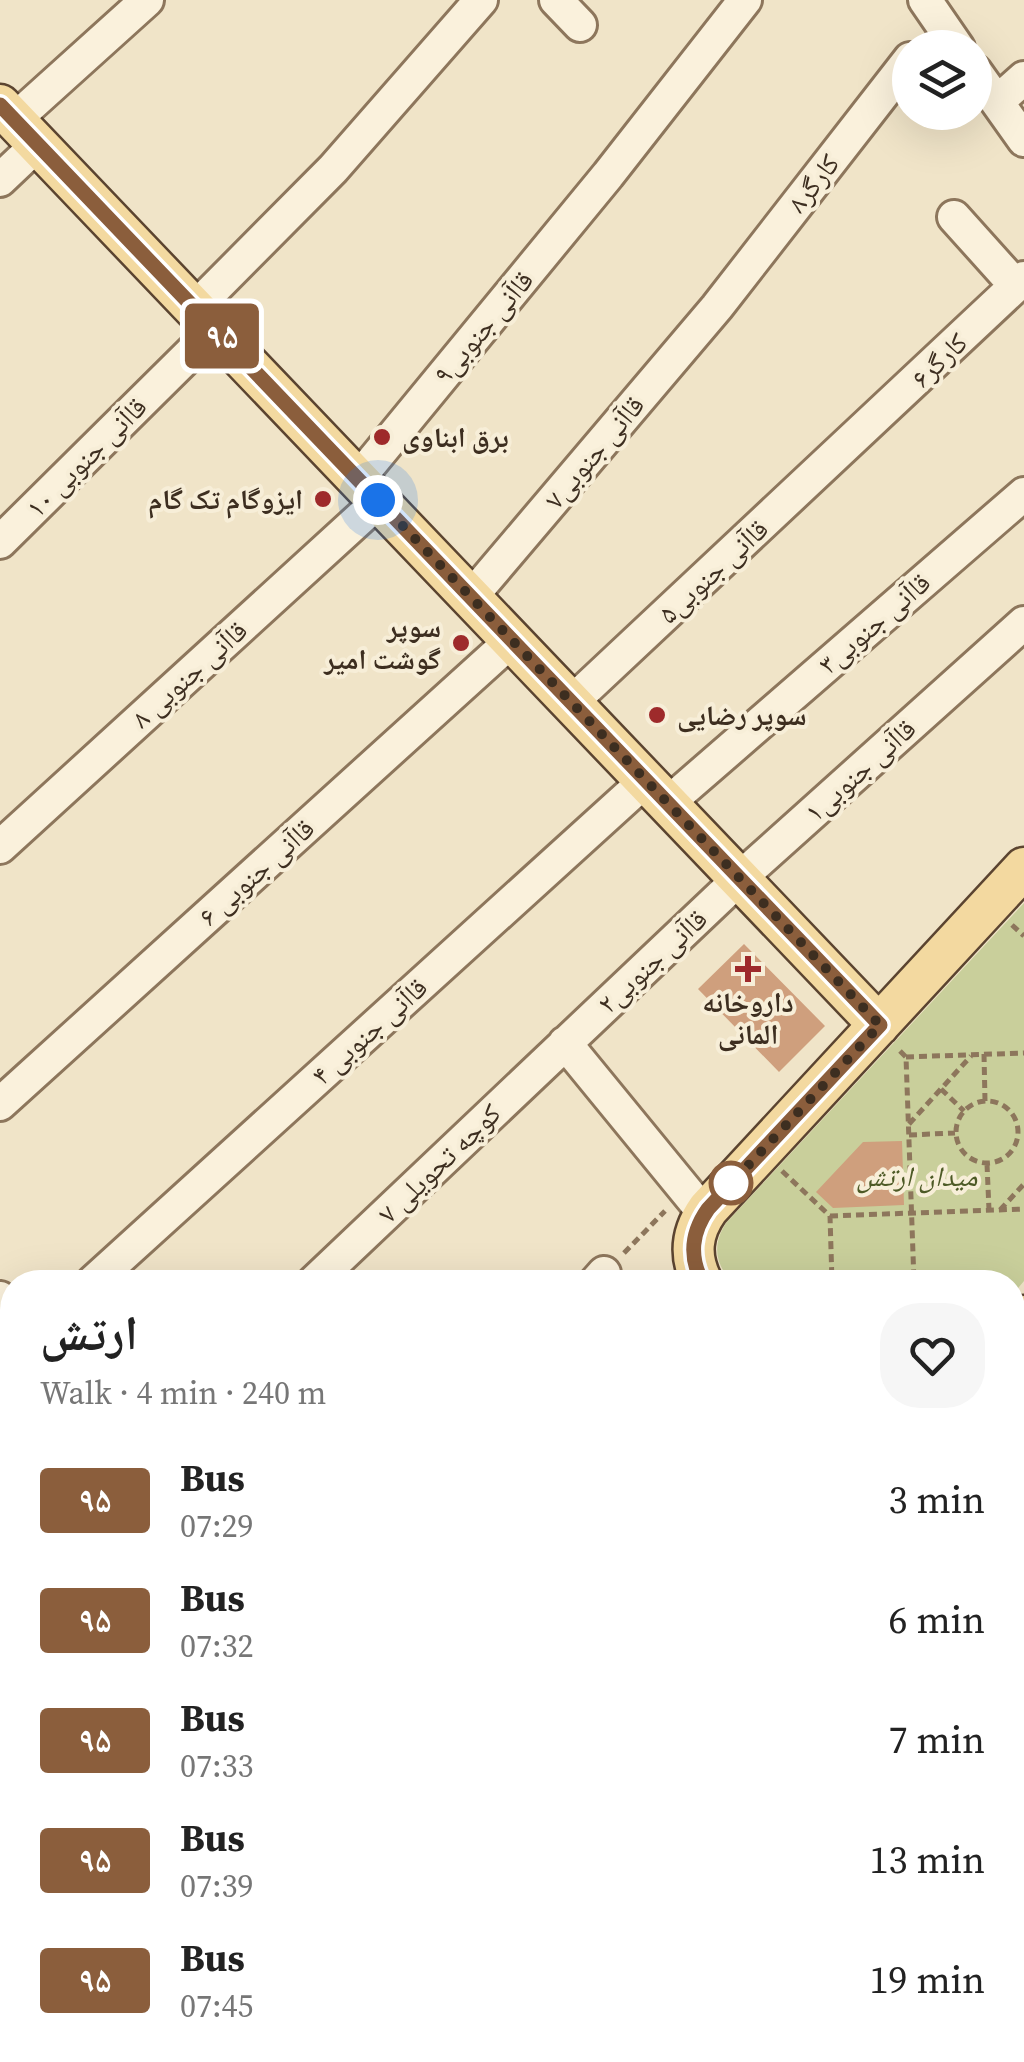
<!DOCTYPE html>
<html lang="en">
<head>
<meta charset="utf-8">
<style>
  body { margin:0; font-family:"Source Serif 4","Noto Naskh Arabic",serif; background:#f6f6f6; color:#222; height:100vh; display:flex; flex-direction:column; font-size:38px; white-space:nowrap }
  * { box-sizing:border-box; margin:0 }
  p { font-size:32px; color:#767676 }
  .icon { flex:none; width:55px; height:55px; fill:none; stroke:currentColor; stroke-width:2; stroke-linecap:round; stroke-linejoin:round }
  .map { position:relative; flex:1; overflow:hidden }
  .panel { position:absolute; left:0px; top:1270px; width:1025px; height:792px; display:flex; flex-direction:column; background:#fff; border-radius:40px 40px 0 0; box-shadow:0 10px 40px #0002 }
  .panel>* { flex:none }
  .badge { padding:0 20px; border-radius:8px; font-size:35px; line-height:65px }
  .tools { position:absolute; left:892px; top:30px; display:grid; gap:20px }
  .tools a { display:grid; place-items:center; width:100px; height:100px; border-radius:50%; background:#fff; box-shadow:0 10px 40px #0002; font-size:50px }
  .you { position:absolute; width:50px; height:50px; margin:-25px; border:8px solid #fff; border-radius:50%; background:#1a73e8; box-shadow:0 0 0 15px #1a73e833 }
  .map>.badge { position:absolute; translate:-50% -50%; box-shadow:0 0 0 5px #fff }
  .round { display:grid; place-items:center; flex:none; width:105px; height:105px; border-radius:40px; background:#f6f6f6 }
  .head { display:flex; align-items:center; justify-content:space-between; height:170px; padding:0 40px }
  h1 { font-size:48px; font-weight:800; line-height:75px }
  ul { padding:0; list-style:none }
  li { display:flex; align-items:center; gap:30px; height:120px; padding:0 40px }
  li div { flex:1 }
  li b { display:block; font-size:38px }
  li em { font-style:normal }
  li .badge { min-width:110px; font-weight:700; text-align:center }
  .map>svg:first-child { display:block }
  .green { fill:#c9cf9b }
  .building { fill:#cf9f7d }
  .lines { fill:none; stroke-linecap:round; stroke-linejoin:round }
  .minor-casing { stroke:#8d765c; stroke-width:38 }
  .major-casing { stroke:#5b4430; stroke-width:45 }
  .path { stroke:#8d765c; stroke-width:5; stroke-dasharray:8 5; stroke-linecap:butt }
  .minor { stroke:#faf1dc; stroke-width:32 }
  .major { stroke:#f3d9a0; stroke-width:40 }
  .line-casing { stroke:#fff; stroke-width:22 }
  .line { stroke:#8b5e3c; stroke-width:15 }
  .walk { stroke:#3d2e20; stroke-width:10; stroke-dasharray:0 18 }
  .poi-dot { fill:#9e2a2b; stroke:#f7eed8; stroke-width:4 }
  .stop-dot { fill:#fff; stroke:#8b5e3c; stroke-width:5 }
  .labels { text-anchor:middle; stroke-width:8; stroke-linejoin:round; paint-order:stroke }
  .street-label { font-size:28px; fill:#3d2e20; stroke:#f7eed8 }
  .poi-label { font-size:28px; font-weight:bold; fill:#3d2e20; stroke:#f7eed8; text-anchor:start }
  .park-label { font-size:28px; font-style:italic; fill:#4d5a26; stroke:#f7eed8 }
</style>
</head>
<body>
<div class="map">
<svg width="1024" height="2062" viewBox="0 0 1024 2062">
  <rect width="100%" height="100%" fill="#f0e4c8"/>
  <path class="green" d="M1024 903V1281L1013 1294 1012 1282H732C715 1264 712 1245 726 1223Z"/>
  <path class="building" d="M744 944 825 1026 779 1072 698 989Z
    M902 1141 904 1205 833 1208 816 1192 863 1142Z"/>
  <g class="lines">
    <g class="minor-casing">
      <path id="minor" d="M556 0 580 25
        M925 0 958 48
        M975 71 1024 140
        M997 102 1024 78
        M14 120 147 0
        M0 180 38 144
        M954 217 1016 286
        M195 308 333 169 481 0
        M358 479 608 175 745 0
        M0 542 215 329
        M471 597 717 307 910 59
        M572 702 1024 278
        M668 803 1024 494
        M0 847 379 501
        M565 1043 705 1214
        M0 1104 512 640
        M93 1282 646 780
        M314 1282 740 878 1024 623
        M596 1282 604 1273
        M0 1298 12 1312
        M0 1561 12 1550
        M1012 1751 1024 1738
        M0 1867 12 1856
        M803 2050 816 2062
        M49 2062 55 2056 62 2062
        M646 2062 656 2050"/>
    </g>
    <g class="major-casing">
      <path id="major" d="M0 105 879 1025
        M702 1282C689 1256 691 1233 708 1209L1024 868
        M1012 1328 1024 1316
        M1012 1482 1024 1493
        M1012 1544 1024 1555
        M290 2062 301 2050
        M326 2062 337 2050"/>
    </g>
    <path class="path" d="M1012 925 1024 936
      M900 1051 906 1057 914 1282
      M984 1054 985 1101
      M906 1057 1024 1053
      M941 1089 964 1111
      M956 1132a31 31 0 1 1 62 0a31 31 0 1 1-62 0Z
      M909 1124 971 1056
      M909 1135 955 1133
      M987 1164 989 1210
      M782 1171 830 1216 832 1282
      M1000 1210 1024 1184
      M830 1216 1024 1209
      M624 1253 665 1211"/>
    <use href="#minor" class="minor"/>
    <use href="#major" class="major"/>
  </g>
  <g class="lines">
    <g class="line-casing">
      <path id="line" d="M0 105 880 1025 708 1209C691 1233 689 1256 702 1282"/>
    </g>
    <use href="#line" class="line"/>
    <path class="walk" d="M378 500 880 1025 727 1188 731 1183"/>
  </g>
  <g class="poi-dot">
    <circle cx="382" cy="437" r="10"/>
    <circle cx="323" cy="499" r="10"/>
    <circle cx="461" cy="643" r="10"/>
    <circle cx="657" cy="715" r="10"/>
    <path d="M743 954h10v10h10v10h-10v10h-10v-10h-10v-10h10z"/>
  </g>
  <circle class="stop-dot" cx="731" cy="1183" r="20"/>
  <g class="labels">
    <g class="street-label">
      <text transform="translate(813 183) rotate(-52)" y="10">کارگر۸</text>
      <text transform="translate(483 327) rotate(-50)" y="10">قاآنی جنوبی۹</text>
      <text transform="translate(939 360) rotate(-44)" y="10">کارگر۶</text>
      <text transform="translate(594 452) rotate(-50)" y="10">قاآنی جنوبی۷</text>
      <text transform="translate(86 457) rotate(-45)" y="10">قاآنی جنوبی ۱۰</text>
      <text transform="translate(713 571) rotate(-43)" y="10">قاآنی جنوبی۵</text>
      <text transform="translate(874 623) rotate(-41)" y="10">قاآنی جنوبی۳</text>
      <text transform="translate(189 674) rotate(-42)" y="10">قاآنی جنوبی ۸</text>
      <text transform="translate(860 770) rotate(-42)" y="10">قاآنی جنوبی۱</text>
      <text transform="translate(256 872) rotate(-42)" y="10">قاآنی جنوبی ۶</text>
      <text transform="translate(652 961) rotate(-43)" y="10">۲قاآنی جنوبی</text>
      <text transform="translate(369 1031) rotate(-42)" y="10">قاآنی جنوبی ۴</text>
      <text transform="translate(439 1163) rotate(-44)" y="10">کوچه تحویلی ۷</text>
    </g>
    <g class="poi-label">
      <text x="402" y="447">برق ابناوی</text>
      <text x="303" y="509" text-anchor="end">ایزوگام تک گام</text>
      <text x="441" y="637" text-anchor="end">سوپر<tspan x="441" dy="32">گوشت امیر</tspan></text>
      <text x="677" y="725">سوپر رضایی</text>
      <text x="748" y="1012" text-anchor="middle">داروخانه<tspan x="748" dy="32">المانی</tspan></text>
    </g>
    <g class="park-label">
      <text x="917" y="1186">میدان ارتش</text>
    </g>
  </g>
</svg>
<div class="tools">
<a><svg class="icon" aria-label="layers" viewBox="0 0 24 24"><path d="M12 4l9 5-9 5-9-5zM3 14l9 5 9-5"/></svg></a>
</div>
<div class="you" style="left:378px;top:500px"></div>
<b class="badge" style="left:222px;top:336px;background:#8b5e3c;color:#fff">۹۵</b>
<section class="panel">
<div class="head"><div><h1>ارتش</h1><p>Walk · 4 min · 240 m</p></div><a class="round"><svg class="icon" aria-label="heart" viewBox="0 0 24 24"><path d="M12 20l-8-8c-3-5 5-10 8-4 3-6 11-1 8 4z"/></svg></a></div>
<ul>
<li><span class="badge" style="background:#8b5e3c;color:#fff">۹۵</span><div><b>Bus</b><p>07:29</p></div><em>3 min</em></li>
<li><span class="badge" style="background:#8b5e3c;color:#fff">۹۵</span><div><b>Bus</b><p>07:32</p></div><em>6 min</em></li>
<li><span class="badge" style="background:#8b5e3c;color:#fff">۹۵</span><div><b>Bus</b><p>07:33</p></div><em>7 min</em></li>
<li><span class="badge" style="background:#8b5e3c;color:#fff">۹۵</span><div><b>Bus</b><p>07:39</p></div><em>13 min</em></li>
<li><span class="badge" style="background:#8b5e3c;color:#fff">۹۵</span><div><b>Bus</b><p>07:45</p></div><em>19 min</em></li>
</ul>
</section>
</div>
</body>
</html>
